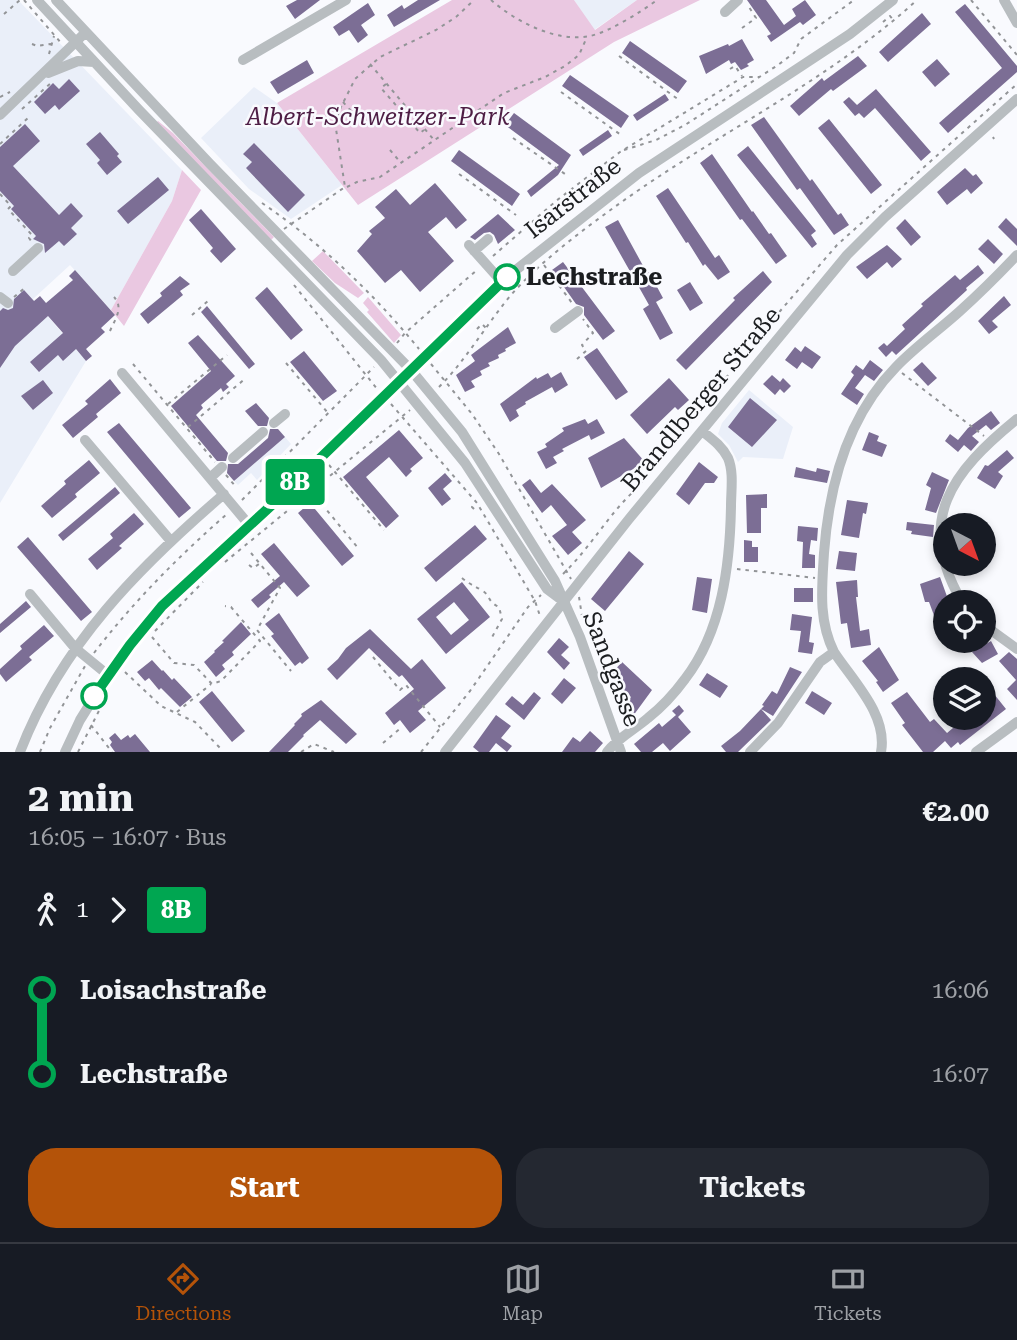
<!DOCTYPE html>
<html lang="en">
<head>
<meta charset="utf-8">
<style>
  body { margin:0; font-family:"Roboto Serif",serif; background:#242831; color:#f1f3f6; height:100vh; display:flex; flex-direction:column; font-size:26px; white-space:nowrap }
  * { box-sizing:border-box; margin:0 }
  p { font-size:23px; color:#9ea1a6 }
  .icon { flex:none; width:38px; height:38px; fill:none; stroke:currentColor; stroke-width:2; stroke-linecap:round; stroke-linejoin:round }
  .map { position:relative; height:752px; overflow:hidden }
  .panel { display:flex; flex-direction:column; background:#171b24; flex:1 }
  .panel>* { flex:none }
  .badge { padding:0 14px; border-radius:5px; font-size:24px; line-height:46px }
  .needle { width:46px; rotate:139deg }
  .fabs { position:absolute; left:933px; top:513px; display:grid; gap:14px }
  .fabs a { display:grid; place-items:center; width:63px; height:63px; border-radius:50%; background:#171b24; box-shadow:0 4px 10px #0003; font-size:35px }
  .map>.badge { position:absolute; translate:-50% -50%; box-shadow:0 0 0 4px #fff }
  .legs { display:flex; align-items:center; gap:10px; height:77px; padding:0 28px; font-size:23px }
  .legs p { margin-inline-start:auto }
  .headline { display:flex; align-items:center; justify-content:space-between; height:119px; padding:0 28px }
  h1 { font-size:38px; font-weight:700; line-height:52px }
  .button { display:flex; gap:14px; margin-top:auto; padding:14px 28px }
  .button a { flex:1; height:80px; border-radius:28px; background:#b45309; color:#fff; font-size:28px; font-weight:700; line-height:80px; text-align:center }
  .button a+a { background:#242831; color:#f1f3f6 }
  ul { padding:0 28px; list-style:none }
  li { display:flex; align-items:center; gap:24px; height:84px; font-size:26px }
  li i { display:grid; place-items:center; width:10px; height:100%; margin:0 9px; background:currentColor }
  li i::after { content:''; width:18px; height:18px; margin:-9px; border:5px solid; border-radius:50%; background:#171b24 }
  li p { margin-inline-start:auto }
  li:first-child i { background:linear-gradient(#0000 50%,currentColor 0) }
  li:last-child i { background:linear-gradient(currentColor 50%,#0000 0) }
  .dock { display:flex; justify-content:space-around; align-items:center; height:98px; border-top:2px solid #363941; background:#171b24; font-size:19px; color:#9ea1a6 }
  .dock a { display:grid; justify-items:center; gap:4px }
  .dock .on { color:#b45309 }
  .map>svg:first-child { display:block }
  .built { fill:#eaeff9 }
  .green { fill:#eac8e1 }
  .building { fill:#7c6e95; fill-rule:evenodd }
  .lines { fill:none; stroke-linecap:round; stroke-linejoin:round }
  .path { stroke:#929497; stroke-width:2; stroke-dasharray:3.5 5; stroke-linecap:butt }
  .minor { stroke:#b8bdc0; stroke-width:10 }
  .line-1-casing { stroke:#fff; stroke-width:16 }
  .line-1 { stroke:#00a651; stroke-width:10 }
  .stop-1-dot { fill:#fff; stroke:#00a651; stroke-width:3.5 }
  .labels { text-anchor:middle; stroke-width:5; stroke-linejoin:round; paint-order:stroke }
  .park-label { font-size:24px; font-style:italic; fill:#4e1e45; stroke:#f9fafe }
  .street-label { font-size:24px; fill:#1b1d20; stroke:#f9fafe }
  .stop-label { font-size:24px; font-weight:bold; fill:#1b1d20; stroke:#f9fafe; text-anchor:start }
</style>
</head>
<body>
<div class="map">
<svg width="1017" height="752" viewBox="0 0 1017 752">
  <rect width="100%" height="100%" fill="#f9fafe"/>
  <path class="built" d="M0 0H18L182 170 172 201 111 310 70 265 33 299 86 361 0 503Z
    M574 0H637L594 30Z
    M254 87 277 103 342 185 291 219 249 189 201 138Z
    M749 390 793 427 783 459 743 457 738 462 729 445 718 434 722 423Z
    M285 437 291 444 257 480 251 473 238 485 234 481Z"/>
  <path class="green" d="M452 0H574L595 30 637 0H700L614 42 358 205 277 103Z
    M158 121 173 133 274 237 271 240 156 123Z
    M182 170 201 190 124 326 111 310 172 201Z
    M323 251 364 293 358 298 335 283 312 261Z
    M368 297 401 335 394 343 367 312 369 310 363 303Z"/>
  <path class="building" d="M297 0H320L295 19 286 6Z
    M418 0H440L394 27 387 15 402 5 404 9Z
    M747 0H766L784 25 796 16 792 9 805 0 816 15 803 25 800 22 771 42 767 36 771 34Z
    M368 3 375 15 361 25 368 35 358 43 349 30 339 36 333 27Z
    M965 4 1017 66V72L948 133 939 123 1002 68 955 12Z
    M922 13 931 24 888 62 879 52Z
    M742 39 754 60 747 64 749 66 741 70 735 62 731 64 729 60 706 74 699 56 728 44 729 46Z
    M630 41 687 81 678 93 622 53Z
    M858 56 867 66 833 91 831 89 799 116 790 106 822 78 824 81Z
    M937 59 950 74 935 87 922 72Z
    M307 60 314 73 278 94 270 82Z
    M570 75 629 116 621 128 562 86Z
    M69 79 80 91 59 110 55 105 45 114 34 102 53 83 59 89Z
    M876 89 931 152 921 161 875 108 864 118 859 113 855 116 843 102 849 97 857 105Z
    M665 94 669 100 637 121 633 115Z
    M514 113 571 155 558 175 531 197 527 191 559 165 505 125Z
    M764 117 810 181 812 179 838 215 841 213 849 225 834 235 800 188 797 190 751 125Z
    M829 119 882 185 871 194 818 128Z
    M25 124 40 141 13 166 59 215 71 203 83 216 71 228 77 234 64 246 59 241 45 253 44 244 33 239 36 236 11 209 14 206 0 191V147Z
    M608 130 612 136 583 156 579 150Z
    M100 132 119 154 117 156 122 162 107 175 97 163 100 160 86 144Z
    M254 143 305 195 288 212 246 168 252 162 243 154Z
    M748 146 816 231 811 235 817 244 812 248 737 155Z
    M459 150 520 194 512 206 451 161Z
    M712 154 752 212 753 211 769 234 771 233 787 256 776 264 742 219 740 220 700 163Z
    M965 168 973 176 976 174 983 183 971 194 967 189 947 205 937 192Z
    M158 177 169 190 128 224 117 211Z
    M435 183 467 220 456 229 446 217 428 232 454 261 420 292 401 270 385 283 357 251 372 234 369 231 385 218 375 207 396 189 410 205Z
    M668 188 715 258 719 255 730 272 718 280 705 264 703 266 688 242 686 243 656 196Z
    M201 209 236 249 221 263 210 251 213 248 189 220Z
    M498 214 515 230 498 244 494 235 490 232 484 233 475 240 470 237Z
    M1006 218 1017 229V246L998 227Z
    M905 219 921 237 911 246 896 228Z
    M618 220 647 273 649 272 663 298 656 302 673 333 660 340 643 309 649 305 605 227Z
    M988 239 1003 254 994 264 978 249Z
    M887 245 902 259 892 268 887 262 867 279 856 267Z
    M563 262 615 331 603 340 584 315V307L576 304 552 270Z
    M978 265 984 273 966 288 967 290 896 355 892 351 886 357 878 348 884 343 887 346 905 329 902 325 923 306 921 304 955 275 960 280Z
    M75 270 115 315 101 328 105 332 86 349 92 356 86 361 76 349 63 361 58 355 39 372 30 362 63 333 48 316 15 346 0 368V311L3 308 8 310 13 308 14 299 24 290 34 301 40 296 46 303 73 280 69 276Z
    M763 271 772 282 686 370 676 360 735 300 733 298Z
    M180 276 190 284 180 291 183 295 148 324 140 314 162 296 160 293Z
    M690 282 703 303 690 311 677 290Z
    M267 287 303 330 291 340 255 298Z
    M1004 296 1011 305 992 321 998 327 989 334 978 321Z
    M207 306 255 364 249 369 201 312Z
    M508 327 516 343 505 349 506 351 498 355 499 358 488 363 490 366 480 371 482 375 471 381 475 387 465 392 456 375 475 361 471 355Z
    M198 335 235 376 226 384 229 387 223 392 221 388 201 405 203 408 196 415 228 453 226 461H217L171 406 211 371 188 343Z
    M805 346 821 357 812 369 802 362 797 369 785 360 795 347 801 352Z
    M597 348 628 392 616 400 584 357Z
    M304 351 337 391 323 401 290 362Z
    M870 360 883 370 874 381 865 375 855 388 864 394 857 405 841 394 854 375 851 372 856 365 863 370Z
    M922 362 937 378 928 386 913 370Z
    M561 372 568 385 555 393 552 387 525 402 526 404 516 410 519 416 510 422 500 404 536 377 537 379 548 373 551 378Z
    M772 375 780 382 783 378 791 386 784 393 780 389 775 395 763 384Z
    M669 378 689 400 678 410 675 407 647 434 630 415Z
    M110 379 121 393 96 414 98 417 73 438 62 425 88 404 85 401Z
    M43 380 53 393 33 410 21 396Z
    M750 398 777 420 752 447 728 427Z
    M256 403 269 418 267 426H258L245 411Z
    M991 411 1000 423 991 430 986 425 972 436 979 442 971 451 964 445 958 452 945 441 950 434 958 440 968 428Z
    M585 419 588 424 597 419 605 433 591 440 589 435 562 449 564 451 553 457 557 463 546 469 537 452 547 447 545 444 564 431 562 428Z
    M119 423 191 508 179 518 107 432Z
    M270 429H278L285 437 234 481 227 473 228 464H238L268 438Z
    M399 430 423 458 410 469 412 471 406 477 389 457 366 477 399 516 386 528 343 477Z
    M869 432 879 436 877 441 887 445 882 457 862 450Z
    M624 438 645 462 601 488 588 458Z
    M1007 450 1014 458 998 472 1003 476 995 489 977 478 985 465 988 466Z
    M89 460 100 473 75 494 77 497 52 518 41 506 66 484 64 481Z
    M699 462 718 477 714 483H705L689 505 676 494Z
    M796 467 816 472 817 468 830 471 827 483 794 477Z
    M932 472 949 480 936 513 925 510 931 488 926 485Z
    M445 473 452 481 443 489 451 499 442 506 428 488Z
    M530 479 541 493 552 484 586 520 572 532 582 543 568 555 552 536 567 525 551 505 542 513 522 485Z
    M115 487 120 493 63 541 58 535Z
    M767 494V508H761V533H747L746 495Z
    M847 500 868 503 866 514 863 513 859 538 841 535Z
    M310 503 354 556 342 566 298 513Z
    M134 513 144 524 119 546 122 548 97 570 88 559 113 538 110 534Z
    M907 522 934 525 933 537 911 534 912 531 906 530Z
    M475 525 487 539 436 582 424 568Z
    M798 526 818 528 817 541 811 540 809 554 815 555V568H802L803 542 797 541Z
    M28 537 92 612 81 621 17 547Z
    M744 540 752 541V547H758V562H744Z
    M274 543 310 586 297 597 284 582 269 595 271 597 258 608 251 600 280 576 261 554Z
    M629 551 644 564 605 611 591 599Z
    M839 551 857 553 855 571 836 569Z
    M697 577 712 579 707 613 692 610Z
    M940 577 949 602H945V614L935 618 929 602H925L920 584Z
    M857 580 858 597H856L860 631 869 629 871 645 851 648 847 623 841 624 836 582Z
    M462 582 490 617 446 654 417 619ZM454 602 469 620 451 635 436 617Z
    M794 588H813V602H794Z
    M26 601 31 607 0 633V624Z
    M279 613 309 658 302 664 300 662 295 666 271 636 274 634 265 624Z
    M792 614 812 617 809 642 814 643 812 654 798 652 801 631 790 630Z
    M241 622 251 634 232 652 234 655 222 665 225 669 216 677 204 662 215 652 214 651 224 642 222 641Z
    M44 625 54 636 29 657 32 660 6 682 0 674V669L22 649 20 646Z
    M370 629 411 669 422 659 446 688 418 711 426 720 410 733 400 720 394 725 385 713 414 689 402 675 399 677 369 648 337 680 327 669 338 659 346 648Z
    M559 638 569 647 561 655 570 663 564 670 547 652Z
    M991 641 998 654 982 663 972 652Z
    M879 647 899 680 883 692 876 682 878 681 862 661Z
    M1009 652 1017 659V700L1007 689 1016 680 999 661Z
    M152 660 162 671 163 670 172 680 174 678 192 697 180 707 161 688 159 690 149 678 145 681 137 672Z
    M622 662 652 690 633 716 622 708 631 697 609 676Z
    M790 667 802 672 773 716 761 709 764 706 762 705 772 691 777 694Z
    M707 673 728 686 720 698 699 685Z
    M564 678 576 688 562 704 551 694Z
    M212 691 245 731 232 742 199 702Z
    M812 691 832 703 824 715 805 703Z
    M534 692 541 698 524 720 505 704 512 696 523 705Z
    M907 692 930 722 934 719 947 733 965 718 970 725 980 718H984V703L994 694 1006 709 960 745 958 742 951 748 945 741 933 752H923L902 725 905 723 891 703Z
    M321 700 357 734 346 744 320 720 303 735 304 736 288 752H269L295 725 294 724 302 716 301 714Z
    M679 705 684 711 678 717 691 732 670 751 663 743 652 752H641L634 744 659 723 662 727 676 715 672 711Z
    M761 709 771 720 738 752H726L721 746 740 731Z
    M496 715 511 726 501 738 512 746 507 752 496 743 489 752H479L473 747Z
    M590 731 603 743 595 752H562L573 737 580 742Z
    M115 733 121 740 128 735 130 738 135 734 150 752H115L110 745 112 742 109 738Z"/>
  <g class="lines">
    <path class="path" d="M24 0 62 44
      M491 0C515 21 556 43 590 36 609 32 641 12 657 0
      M971 0 1017 55
      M4 14 20 0
      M883 22 890 16 894 21
      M742 28 756 18 747 4
      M32 44 37 46 51 44
      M49 54 54 36
      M619 56 679 100
      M370 64 434 140
      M730 69 735 66 742 76
      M386 84 381 88 420 133 424 130
      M561 92 621 135
      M0 97 10 92
      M343 102 361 122
      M22 109 52 82
      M993 137 994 139
      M513 138 565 174
      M0 144 29 117
      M390 150 401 163
      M624 150 656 140 685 125 778 65 794 53 801 39 854 0
      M459 174 516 215
      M347 187 357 182 380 177 504 93 545 77 565 66 579 55 587 37
      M0 194 11 206 8 209 32 235 29 238 32 242
      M262 203C322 244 373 293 419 349
      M284 229 345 187 336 129 340 109 355 79 380 57 436 30 456 17 474 0
      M493 256 556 201 620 152 743 77H759
      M544 265 572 303
      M294 285 378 390
      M14 297 27 286
      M192 315 209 300
      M477 329 482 324 486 328
      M110 331C115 319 124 308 114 297
      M397 343 405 333 478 269
      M577 359 586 351 582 345 593 333 583 319
      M286 363 328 413
      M133 364 215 462
      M431 364 472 414 499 454 571 579
      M902 373 984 436
      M439 387C466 360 486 325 511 295 540 262 580 232 616 206 714 135 827 82 917 0
      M168 404 227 355
      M391 404 477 503 535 601 540 616
      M188 427 246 378
      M329 465 384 530
      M226 475 236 487
      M311 491 358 548
      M242 500 374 367
      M474 509 472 507 476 504
      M251 553 280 588 257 630 291 671
      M225 562 410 410
      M249 565 253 568 259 564
      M737 569 815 578
      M563 574C590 548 608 515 635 490L781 310 837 245 1017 84
      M462 578C469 584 475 586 483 591 490 596 488 602 499 607L502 619 491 639
      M579 597 582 616
      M155 631 203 582
      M152 637 174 663 194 665 212 684 221 681 260 641 231 607 225 606
      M94 653C134 601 179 556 228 513
      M373 657 400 690 406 685 440 727
      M125 672 161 706 195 722 222 750
      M177 712 211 684
      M91 725 112 752
      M383 743 402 727
      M40 752 50 728 85 666
      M78 752 106 697
      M301 752 314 744 334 752
      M421 752 470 691 528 607 541 595"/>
    <path class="minor" d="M37 0 139 110 381 360 465 463 547 589 563 601
      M56 0 210 164 411 370 462 432 555 581 580 637 621 752
      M1004 0 1017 23
      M725 12 738 0
      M243 60 346 0
      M48 73 78 61 94 62
      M0 115 86 32
      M469 245 502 282
      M474 251 488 239
      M13 271 38 248
      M0 297 8 303
      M555 328 578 311
      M122 373 250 526
      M274 423 285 414
      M85 440 170 540
      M233 458 263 432
      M210 478 222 467
      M30 594 75 648 108 675
      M962 602C914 520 952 472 1017 419
      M984 625 1017 649
      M20 752C61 645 139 567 224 494
      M65 752 80 720 108 675 162 606 274 503 507 277 639 173 850 34 893 0
      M445 752 629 519 847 255 885 217 1017 99
      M607 752C619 737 634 730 648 718 662 707 674 694 685 679 722 631 730 565 731 506 731 491 734 472 728 458 722 446 712 439 702 431
      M750 752 778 723 820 662 834 652
      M881 752C888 715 853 681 834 652 818 620 822 587 824 553 829 485 847 417 896 367 915 347 939 330 960 311 980 293 999 274 1017 255
      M976 752 1017 722"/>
  </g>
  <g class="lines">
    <g class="line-1-casing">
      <path id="line-1" d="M94 696 130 645 162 606 274 503 507 277"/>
    </g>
    <use href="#line-1" class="line-1"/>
  </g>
  <g class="stop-1-dot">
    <circle cx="507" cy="277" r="12"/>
    <circle cx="94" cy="696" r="12"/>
  </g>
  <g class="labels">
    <g class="park-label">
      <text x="378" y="125">Albert-Schweitzer-Park</text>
    </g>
    <g class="street-label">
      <text transform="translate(573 198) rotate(-38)" y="8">Isarstraße</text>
      <text transform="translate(701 399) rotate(-50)" y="8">Brandlberger Straße</text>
      <text transform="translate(612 669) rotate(69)" y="8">Sandgasse</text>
    </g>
    <g class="stop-label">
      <text x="526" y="285">Lechstraße</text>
    </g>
  </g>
</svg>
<div class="fabs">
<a><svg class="needle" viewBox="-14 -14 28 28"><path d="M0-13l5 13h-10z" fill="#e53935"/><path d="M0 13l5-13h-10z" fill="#9ea1a6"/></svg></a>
<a><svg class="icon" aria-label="locate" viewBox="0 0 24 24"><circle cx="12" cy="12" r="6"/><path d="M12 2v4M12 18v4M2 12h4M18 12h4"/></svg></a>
<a><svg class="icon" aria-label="layers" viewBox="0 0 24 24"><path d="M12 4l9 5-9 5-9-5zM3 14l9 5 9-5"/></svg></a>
</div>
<b class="badge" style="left:295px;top:482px;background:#00a651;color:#fff">8B</b>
</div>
<section class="panel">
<div class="headline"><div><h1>2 min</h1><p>16:05 – 16:07 · Bus</p></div><b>€2.00</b></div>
<div class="legs"><svg class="icon" aria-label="walk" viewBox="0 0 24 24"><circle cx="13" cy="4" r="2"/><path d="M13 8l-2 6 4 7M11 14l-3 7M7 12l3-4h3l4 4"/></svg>1<svg class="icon" aria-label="forward" viewBox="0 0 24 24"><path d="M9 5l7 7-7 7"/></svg><b class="badge" style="background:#00a651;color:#fff">8B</b></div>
<ul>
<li><i style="color:#00a651"></i><b>Loisachstraße</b><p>16:06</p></li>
<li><i style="color:#00a651"></i><b>Lechstraße</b><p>16:07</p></li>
</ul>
<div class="button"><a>Start</a><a>Tickets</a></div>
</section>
<nav class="dock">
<a class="on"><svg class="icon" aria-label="directions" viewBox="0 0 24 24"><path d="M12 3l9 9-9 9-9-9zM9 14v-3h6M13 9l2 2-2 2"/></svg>Directions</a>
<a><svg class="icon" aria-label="map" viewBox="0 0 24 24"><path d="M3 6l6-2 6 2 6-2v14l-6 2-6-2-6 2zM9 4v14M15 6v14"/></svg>Map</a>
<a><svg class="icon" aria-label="tickets" viewBox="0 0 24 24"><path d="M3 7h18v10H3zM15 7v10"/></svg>Tickets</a>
</nav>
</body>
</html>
